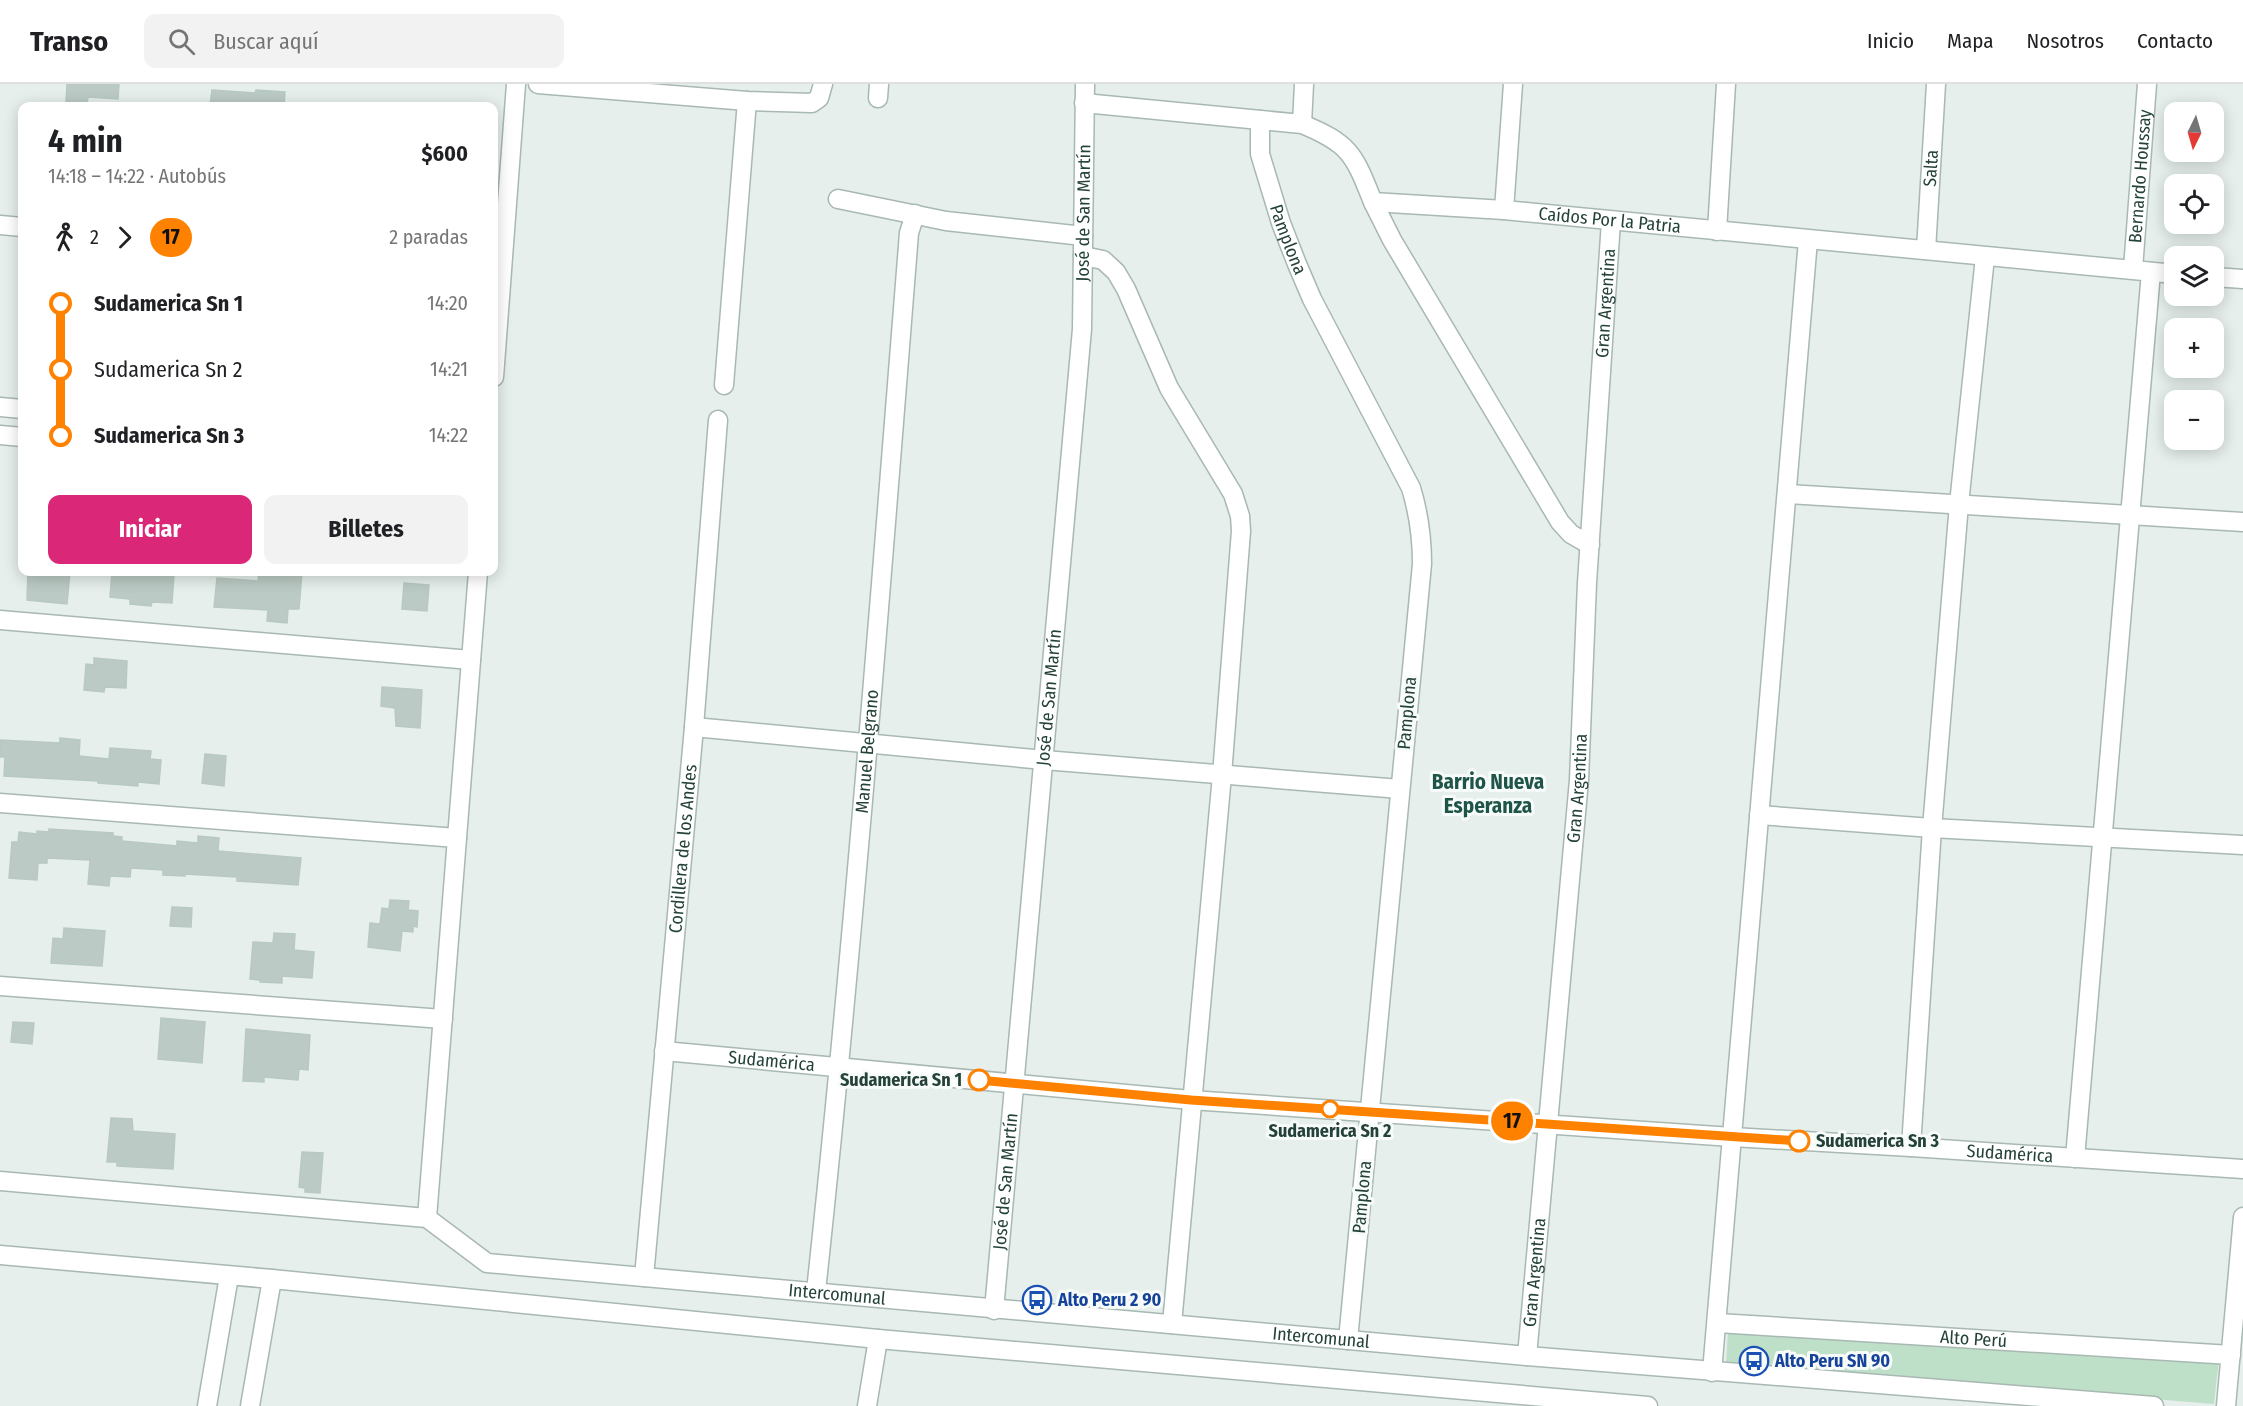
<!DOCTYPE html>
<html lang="es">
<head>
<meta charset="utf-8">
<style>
  body { margin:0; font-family:"Fira Sans Condensed",sans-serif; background:#f2f2f2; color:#202124; height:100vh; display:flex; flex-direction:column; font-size:22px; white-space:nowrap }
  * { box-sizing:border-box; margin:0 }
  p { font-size:20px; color:#757577 }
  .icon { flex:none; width:33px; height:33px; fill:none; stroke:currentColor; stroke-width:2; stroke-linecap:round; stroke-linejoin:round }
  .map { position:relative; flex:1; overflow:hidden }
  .side { position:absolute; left:18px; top:18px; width:480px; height:474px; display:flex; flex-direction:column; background:#fff; border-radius:12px; box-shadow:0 3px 15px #0003 }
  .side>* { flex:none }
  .badge { padding:0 12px; border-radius:20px; font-size:21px; line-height:39px }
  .needle { width:39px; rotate:185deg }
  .buttons { position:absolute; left:2164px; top:18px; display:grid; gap:12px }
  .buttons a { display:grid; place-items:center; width:60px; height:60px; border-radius:12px; background:#fff; box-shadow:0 3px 15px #0003; font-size:30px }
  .map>.badge { position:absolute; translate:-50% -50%; box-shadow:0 0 0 3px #fff }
  .legs { display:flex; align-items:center; gap:9px; height:66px; padding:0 30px; font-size:20px }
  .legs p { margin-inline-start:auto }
  .head { display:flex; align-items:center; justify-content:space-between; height:102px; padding:0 30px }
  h1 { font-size:33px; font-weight:700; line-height:45px }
  .action { display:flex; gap:12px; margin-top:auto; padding:12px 30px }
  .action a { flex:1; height:69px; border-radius:12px; background:#db2777; color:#fff; font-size:24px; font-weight:700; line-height:69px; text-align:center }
  .action a+a { background:#f2f2f2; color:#202124 }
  ul { padding:0 30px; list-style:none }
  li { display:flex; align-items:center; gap:21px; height:66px; font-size:22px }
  li i { display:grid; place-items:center; width:9px; height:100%; margin:0 8px; background:currentColor }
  li i::after { content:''; width:15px; height:15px; margin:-8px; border:4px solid; border-radius:50%; background:#fff }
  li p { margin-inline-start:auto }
  li:first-child i { background:linear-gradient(#0000 50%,currentColor 0) }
  li:last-child i { background:linear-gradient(currentColor 50%,#0000 0) }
  header { display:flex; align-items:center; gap:36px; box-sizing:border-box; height:84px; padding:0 30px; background:#fff; border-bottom:2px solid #e0e0e0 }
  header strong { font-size:28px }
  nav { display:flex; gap:33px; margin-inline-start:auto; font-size:21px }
  .search { width:420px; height:54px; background:#f2f2f2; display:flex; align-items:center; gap:15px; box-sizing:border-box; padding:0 21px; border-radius:12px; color:#757577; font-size:22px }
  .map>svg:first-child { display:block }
  .green { fill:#bfe0c8 }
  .building { fill:#bbcac4; stroke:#b8c9c2; stroke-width:1.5 }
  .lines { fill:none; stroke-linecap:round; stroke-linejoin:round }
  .minor-casing { stroke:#a8b8b2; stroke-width:21 }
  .minor { stroke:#fff; stroke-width:18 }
  .line-1-casing { stroke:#fff; stroke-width:14 }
  .line-1 { stroke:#ff8100; stroke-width:9 }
  .stop-1-dot { fill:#fff; stroke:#ff8100; stroke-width:3 }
  .labels { text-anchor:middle; stroke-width:6; stroke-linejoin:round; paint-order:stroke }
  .street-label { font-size:18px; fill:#24423a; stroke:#f7fbf9 }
  .stop-label { font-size:18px; font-weight:bold; fill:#24423a; stroke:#f7fbf9; text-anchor:end }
  .transit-label { font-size:18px; font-weight:bold; fill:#164399; stroke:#f7fbf9; text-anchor:start }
  .quarter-label { font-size:21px; font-weight:bold; fill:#1f5548; stroke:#f7fbf9 }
</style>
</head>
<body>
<header>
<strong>Transo</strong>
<div class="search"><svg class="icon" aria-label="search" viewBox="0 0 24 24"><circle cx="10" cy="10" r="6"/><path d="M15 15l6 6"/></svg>Buscar aquí</div>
<nav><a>Inicio</a><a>Mapa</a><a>Nosotros</a><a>Contacto</a></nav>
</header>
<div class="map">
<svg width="2243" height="1322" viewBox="0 0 2243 1322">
  <rect width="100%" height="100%" fill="#e6efeb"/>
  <path class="green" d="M1728 1248 2219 1274 2214 1320 1726 1280Z"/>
  <path class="building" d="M67 0H119L118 15 88 13 87 20 66 19Z
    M212 6 255 9 256 6 285 8 284 22H210Z
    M28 488H70L67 520 27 516Z
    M112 488 174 490 172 519 152 518 151 522 130 520V515L110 513Z
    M259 488H302L299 525H288L287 539 267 537 268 526 214 523 217 494 258 497Z
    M404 499 429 501 427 527 402 525Z
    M94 574 127 577 126 604 105 603 104 608 84 606 86 580 94 581Z
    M382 603 422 606 420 644 396 642 395 624 381 622Z
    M60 654 80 656 79 672 109 675 110 664 151 667 150 675 161 676 159 700 138 698V702L98 699V697L4 692 5 673H0V656L60 659Z
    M205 670 226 672 224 702 202 699Z
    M49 745 113 749V752L122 753V757L177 762V757L198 759V752L219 754 218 767 301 774 298 801 237 797V793L185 790V792L163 791V786L131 784 130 793 110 792 109 802 88 800 90 776 47 774V779H38L37 796 9 794 12 758H18L19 748 37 750V747L49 748Z
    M390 816 409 817 408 826 418 827 417 843 413 842V848L402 847 400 867 368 863 370 839 380 840 382 824 389 825Z
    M172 823 192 824 191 843 170 842Z
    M64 844 105 847 102 882 51 879 53 854 63 855Z
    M274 849 295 850 294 866 314 868 312 894 282 892V899L260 898V896L250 895 253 858 273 859Z
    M161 934 205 938 202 979 158 975Z
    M13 938 34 939 32 960 11 958Z
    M246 945 310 951 308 986 299 985 298 996 264 993V998L243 997Z
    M111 1034 132 1035 133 1047 175 1050 173 1085 117 1082V1078H107Z
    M302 1068 323 1069 320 1109 305 1108V1104L299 1103Z"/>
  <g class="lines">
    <g class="minor-casing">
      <g id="minor">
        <path d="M538 0 747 17 812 19 819 14 823 0"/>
        <path d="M878 14 879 0"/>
        <path id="s1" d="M1084 19 1302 40C1351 60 1354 71 1373 118L1504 126 2175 190"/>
        <path id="s2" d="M1260 36V70L1281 139 1297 180 1312 215 1411 404C1419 430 1422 453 1422 480L1348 1256"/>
        <path d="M1302 40 1304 0"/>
        <path d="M838 115 946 137 1083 152"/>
        <path d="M1373 118 1392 156 1560 438 1571 450 1590 461"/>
        <path d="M1504 126 1513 0"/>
        <path d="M0 141 22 143"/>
        <path d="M1717 147 1726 0"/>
        <path id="s3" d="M1926 166 1936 0"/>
        <path d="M1083 172 1103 176 1116 188 1126 205 1169 304 1233 410 1240 432 1241 447 1222 691 1172 1240"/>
        <path id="s4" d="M2133 185 2147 0"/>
        <path d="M2214 193 2243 195"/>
        <path d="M494 293 516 0"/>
        <path d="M724 301 747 17"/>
        <path d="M0 323 22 325"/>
        <path d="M0 351 22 353"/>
        <path d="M1788 410 2243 438"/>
        <path d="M0 536 471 576"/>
        <path d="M694 643 1044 676 1400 705"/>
        <path d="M0 719 457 754"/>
        <path d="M1759 731 1932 744 2243 761"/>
        <path d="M0 902 443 935"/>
        <path id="s5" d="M664 967 1191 1016 1732 1053 1911 1063 2243 1085"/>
        <path d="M1911 1063 1932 744 1959 420 1985 173"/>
        <path d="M2075 1074 2151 188"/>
        <path id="s6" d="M0 1097 427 1134 487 1179 1527 1272 2154 1322"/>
        <path d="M427 1134 478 488"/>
        <path d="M0 1171 272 1195 878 1255 1648 1322"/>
        <path id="s7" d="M644 1193 694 643 718 336"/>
        <path id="s8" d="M816 1207C854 855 881 502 909 149L915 130"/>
        <path id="s9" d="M994 1226 1082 245 1085 0"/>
        <path id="s10" d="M1718 1239 2231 1271"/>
        <path id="s11" d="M1527 1272 1579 696 1587 499 1611 137"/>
        <path d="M1712 1288 1808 156"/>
        <path d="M207 1322 229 1192"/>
        <path d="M250 1322 272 1195"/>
        <path d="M867 1322 878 1255"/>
        <path d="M2226 1322 2243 1133"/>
      </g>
    </g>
    <use href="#minor" class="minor"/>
  </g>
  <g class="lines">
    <g class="line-1-casing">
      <path id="line-1" d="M979 996 1191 1016 1799 1057"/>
    </g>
    <use href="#line-1" class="line-1"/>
  </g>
  <defs>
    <g id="bus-ring" transform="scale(1.5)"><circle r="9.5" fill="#f7fbf9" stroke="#1a4fb4" stroke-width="1.5"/><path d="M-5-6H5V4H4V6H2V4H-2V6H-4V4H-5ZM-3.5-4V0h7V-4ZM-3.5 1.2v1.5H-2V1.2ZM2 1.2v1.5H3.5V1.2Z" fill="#1a4fb4"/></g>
  </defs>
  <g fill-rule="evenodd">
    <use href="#bus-ring" x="1037" y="1216"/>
    <use href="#bus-ring" x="1754" y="1277"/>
  </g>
  <g class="stop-1-dot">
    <circle cx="979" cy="996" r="10"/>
    <circle cx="1330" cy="1025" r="8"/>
    <circle cx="1799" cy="1057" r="10"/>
  </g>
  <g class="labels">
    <g class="street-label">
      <text dy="6" stroke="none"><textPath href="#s3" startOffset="82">Salta</textPath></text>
      <text dy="6" stroke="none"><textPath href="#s4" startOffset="93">Bernardo Houssay</textPath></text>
      <text dy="6" stroke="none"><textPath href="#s9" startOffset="1101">José de San Martín</textPath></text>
      <text dy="6" stroke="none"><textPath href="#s1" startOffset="567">Caídos Por la Patria</textPath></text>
      <text dy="6" stroke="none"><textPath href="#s2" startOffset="124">Pamplona</textPath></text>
      <text dy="6" stroke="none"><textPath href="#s11" startOffset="1056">Gran Argentina</textPath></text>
      <text dy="6" stroke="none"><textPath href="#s9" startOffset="615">José de San Martín</textPath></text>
      <text transform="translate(1407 629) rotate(-85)" y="6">Pamplona</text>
      <text dy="6" stroke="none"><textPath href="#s8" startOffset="542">Manuel Belgrano</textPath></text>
      <text dy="6" stroke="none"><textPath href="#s11" startOffset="570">Gran Argentina</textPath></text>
      <text dy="6" stroke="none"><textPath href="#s7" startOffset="430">Cordillera de los Andes</textPath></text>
      <text dy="6" stroke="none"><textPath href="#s5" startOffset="108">Sudamérica</textPath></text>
      <text dy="6" stroke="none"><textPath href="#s5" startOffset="1350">Sudamérica</textPath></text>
      <text dy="6" stroke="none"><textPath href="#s9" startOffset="129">José de San Martín</textPath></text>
      <text transform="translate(1362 1113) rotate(-85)" y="6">Pamplona</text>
      <text dy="6" stroke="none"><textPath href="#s11" startOffset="84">Gran Argentina</textPath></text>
      <text dy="6" stroke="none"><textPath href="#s6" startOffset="855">Intercomunal</textPath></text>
      <text dy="6" stroke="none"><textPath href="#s6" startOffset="1341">Intercomunal</textPath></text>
      <text dy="6" stroke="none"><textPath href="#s10" startOffset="256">Alto Perú</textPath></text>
    </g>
    <g class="stop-label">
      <text x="962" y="1002">Sudamerica Sn 1</text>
      <text x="1330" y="1053" text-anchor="middle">Sudamerica Sn 2</text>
      <text x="1816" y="1063" text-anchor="start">Sudamerica Sn 3</text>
    </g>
    <g class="transit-label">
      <text x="1058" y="1222">Alto Peru 2 90</text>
      <text x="1775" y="1283">Alto Peru SN 90</text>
    </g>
    <g class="quarter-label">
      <text x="1488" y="705">Barrio Nueva<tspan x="1488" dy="24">Esperanza</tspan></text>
    </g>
  </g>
</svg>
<div class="buttons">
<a><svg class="needle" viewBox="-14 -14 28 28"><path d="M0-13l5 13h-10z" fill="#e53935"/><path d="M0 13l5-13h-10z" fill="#757577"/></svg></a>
<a><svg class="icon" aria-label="locate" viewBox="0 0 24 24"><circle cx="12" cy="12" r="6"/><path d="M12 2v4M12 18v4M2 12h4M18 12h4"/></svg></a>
<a><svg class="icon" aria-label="layers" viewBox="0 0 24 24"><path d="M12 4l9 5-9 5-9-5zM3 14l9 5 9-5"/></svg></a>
<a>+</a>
<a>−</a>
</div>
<b class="badge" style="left:1512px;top:1037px;background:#ff8100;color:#111">17</b>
<section class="side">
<div class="head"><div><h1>4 min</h1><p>14:18 – 14:22 · Autobús</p></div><b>$600</b></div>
<div class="legs"><svg class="icon" aria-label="walk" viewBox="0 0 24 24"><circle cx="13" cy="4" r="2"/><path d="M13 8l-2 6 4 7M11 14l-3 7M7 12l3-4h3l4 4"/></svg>2<svg class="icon" aria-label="forward" viewBox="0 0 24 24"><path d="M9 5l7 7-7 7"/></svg><b class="badge" style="background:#ff8100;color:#111">17</b><p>2 paradas</p></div>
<ul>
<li><i style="color:#ff8100"></i><b>Sudamerica Sn 1</b><p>14:20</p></li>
<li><i style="color:#ff8100"></i><span>Sudamerica Sn 2</span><p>14:21</p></li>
<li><i style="color:#ff8100"></i><b>Sudamerica Sn 3</b><p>14:22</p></li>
</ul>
<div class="action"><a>Iniciar</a><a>Billetes</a></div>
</section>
</div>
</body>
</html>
